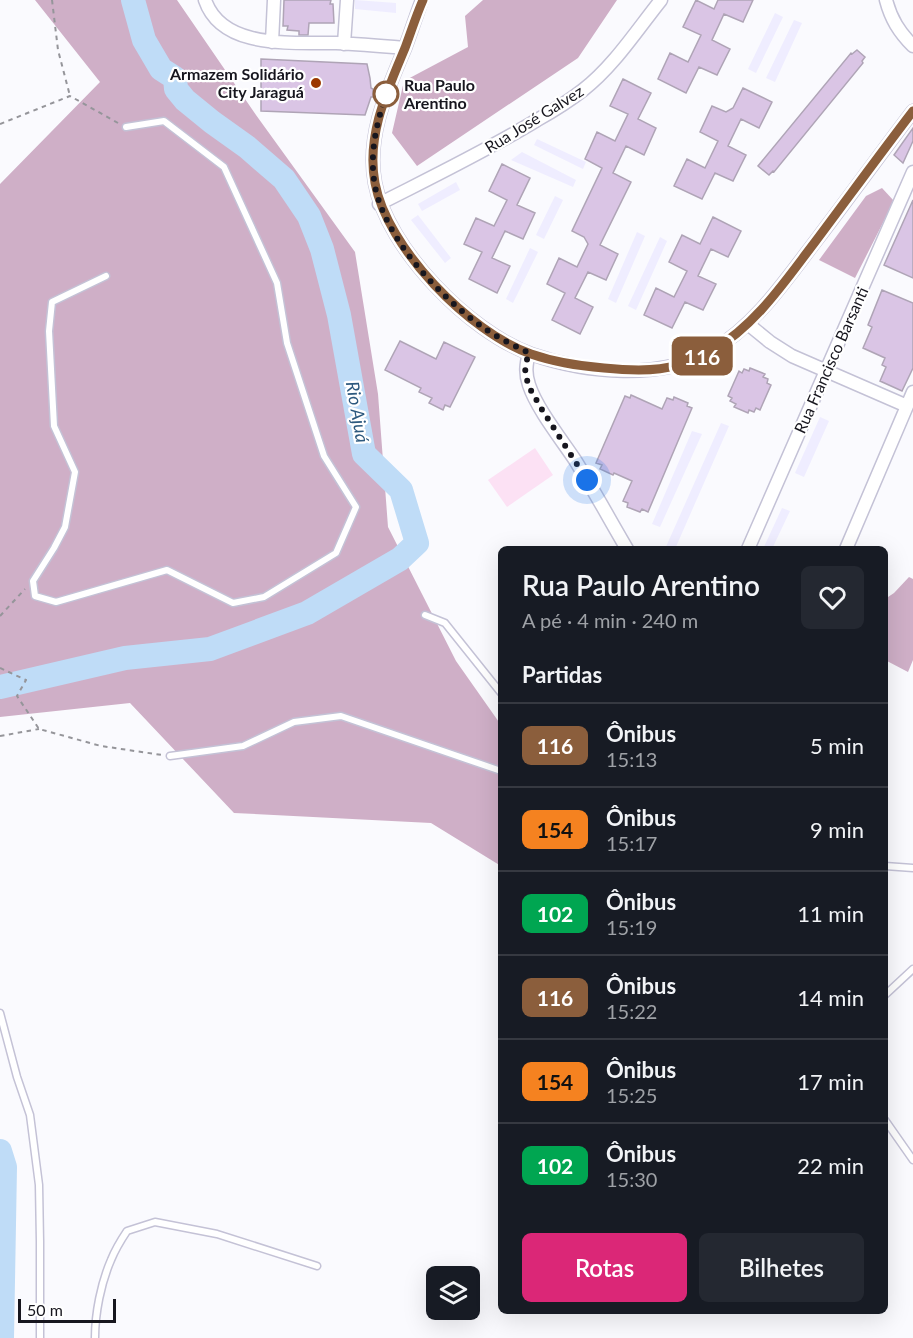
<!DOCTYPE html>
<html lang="pt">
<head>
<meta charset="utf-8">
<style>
  body { margin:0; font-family:Lato,sans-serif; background:#242831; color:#f1f3f6; height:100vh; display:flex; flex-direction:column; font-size:22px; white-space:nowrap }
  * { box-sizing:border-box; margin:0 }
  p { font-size:20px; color:#9ea1a6 }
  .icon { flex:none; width:33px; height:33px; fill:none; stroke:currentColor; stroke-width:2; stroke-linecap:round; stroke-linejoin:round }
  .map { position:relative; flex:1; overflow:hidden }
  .details { position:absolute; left:498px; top:546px; width:390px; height:768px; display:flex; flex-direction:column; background:#171b24; border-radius:9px; box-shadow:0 6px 24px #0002 }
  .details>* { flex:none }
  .badge { padding:0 12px; border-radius:9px; font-size:21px; line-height:39px }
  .controls { position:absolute; left:426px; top:1266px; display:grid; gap:12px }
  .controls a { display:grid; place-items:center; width:54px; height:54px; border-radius:9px; background:#171b24; box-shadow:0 6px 24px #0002; font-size:30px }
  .scale { position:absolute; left:18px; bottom:15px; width:98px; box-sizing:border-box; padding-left:6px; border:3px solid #17161e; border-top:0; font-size:16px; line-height:21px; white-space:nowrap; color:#17161e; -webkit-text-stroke:4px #fff; paint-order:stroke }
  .you { position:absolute; width:30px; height:30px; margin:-15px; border:4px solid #fff; border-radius:50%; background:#1a73e8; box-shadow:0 0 0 9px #1a73e833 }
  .map>.badge { position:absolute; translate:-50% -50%; box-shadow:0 0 0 3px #fff }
  h2 { padding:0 24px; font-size:22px; line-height:54px }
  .round { display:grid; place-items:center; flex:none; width:63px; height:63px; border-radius:9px; background:#242831 }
  .overview { display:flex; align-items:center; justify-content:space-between; height:102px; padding:0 24px }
  h1 { font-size:28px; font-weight:600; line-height:45px }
  .action { display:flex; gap:12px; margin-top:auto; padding:12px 24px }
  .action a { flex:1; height:69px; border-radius:9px; background:#db2777; color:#fff; font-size:24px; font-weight:600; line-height:69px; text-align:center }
  .action a+a { background:#242831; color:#f1f3f6 }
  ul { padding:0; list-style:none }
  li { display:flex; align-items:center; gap:18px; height:84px; padding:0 24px; border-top:2px solid #363941 }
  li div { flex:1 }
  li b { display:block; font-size:22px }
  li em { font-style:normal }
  li .badge { min-width:66px; font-weight:700; text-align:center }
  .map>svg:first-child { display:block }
  .built { fill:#efedff }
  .green { fill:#fce1f4 }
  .forest { fill:#cfafc7 }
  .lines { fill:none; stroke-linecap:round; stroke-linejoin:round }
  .river { stroke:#bfdcf7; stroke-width:24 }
  .building { fill:#dac5e5; stroke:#afa4b6; stroke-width:1.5 }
  .lane-casing { stroke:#c4c2d6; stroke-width:9 }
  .street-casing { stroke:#c4c2d6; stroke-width:15 }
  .path { stroke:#95959a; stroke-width:2; stroke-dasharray:4.5 4.5; stroke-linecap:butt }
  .lane { stroke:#fff; stroke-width:6 }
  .street { stroke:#fff; stroke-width:12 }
  .line-casing { stroke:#fff; stroke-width:14 }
  .line { stroke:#8b5e3c; stroke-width:9 }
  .walk { stroke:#17161e; stroke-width:6; stroke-dasharray:0 10.8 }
  .poi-dot { fill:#9c3900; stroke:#fff; stroke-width:2 }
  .stop-dot { fill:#fff; stroke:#8b5e3c; stroke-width:3 }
  .labels { text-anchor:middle; stroke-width:4.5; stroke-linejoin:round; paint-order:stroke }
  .poi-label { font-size:16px; font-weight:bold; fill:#17161e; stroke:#fff; text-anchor:end }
  .stop-label { font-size:16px; font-weight:bold; fill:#17161e; stroke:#fff; text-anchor:start }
  .street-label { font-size:16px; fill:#17161e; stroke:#fff }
  .water-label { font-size:18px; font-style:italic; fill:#2d597e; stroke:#fff }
</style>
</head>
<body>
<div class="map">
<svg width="913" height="1338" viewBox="0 0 913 1338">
  <rect width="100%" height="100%" fill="#fafafe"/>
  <path class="built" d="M355 0 396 3V13L355 9Z
    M775 13 783 17 756 73 748 69Z
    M794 20 802 23 775 82 766 78Z
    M537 139 586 162 583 169 534 145Z
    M522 152 576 180 573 187 511 160Z
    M456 182 460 190 422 211 418 204Z
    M555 196 563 200 544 239 536 235Z
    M418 215 451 258 445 263 411 220Z
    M637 232 645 236 616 303 608 299Z
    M660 237 667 241 636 310 628 306Z
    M530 248 538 252 513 303 506 299Z
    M820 417 829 421 804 477 795 473Z
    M721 423 729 426 675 549H665Z
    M692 431 702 434 660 527 652 524Z
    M782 508 790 511 772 549H763Z"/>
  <path class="green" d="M535 448 553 475 507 507 488 480Z"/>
  <path class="forest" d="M35 0H177L256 115 355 252 378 394 388 527 456 661 501 725V866L431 823 234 813 130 703 0 717V184L100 82Z
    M483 0H617L578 58 417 166 392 133 404 81 468 47 465 16Z
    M882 188 894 201 855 278 819 260 866 196Z
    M909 577 913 579V660L908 672 887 661 885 665V599L894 593Z"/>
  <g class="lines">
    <path class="river" d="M0 687 125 658 210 649 307 613 400 559 417 543 401 490 364 454 339 315 322 249 309 216 284 179 247 147 212 122 185 100 176 89 175 78 161 69 144 40 133 0
      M0 1151 5 1167 2 1338"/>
  </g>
  <path class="building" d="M284 0H331L330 4H333L334 23H309L308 35H299V31L287 30 288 26H283Z
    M696 0 714 9 718 0H753L743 22 724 14 712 40 730 49 717 75 699 67 686 93 658 79 670 53 688 62 701 35 683 27Z
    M857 50 865 57 862 61 863 63 774 172 773 171 769 175 758 166 851 53 852 54Z
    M261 59 367 64 370 78 371 88 373 89V97H371L365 115 261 111Z
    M623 79 651 93 638 119 656 128 644 155 626 146 613 173 631 182 600 245 618 254 606 280 588 272 575 298 593 307 580 334 552 320 565 293 547 284 559 258 577 267 588 244 584 237 572 231 602 168 585 159 597 132 615 141 628 114 610 106Z
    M743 88 772 102 759 128 741 119 728 146 746 155 733 181 715 173 702 199 674 186 687 159 705 168 718 141 700 132 712 106 726 112 733 108Z
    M913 128V141L903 163 894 155Z
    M502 164 530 178 517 205 535 213 523 239 505 231 492 258 510 266 497 293 469 279 482 252 464 244 476 218 494 226 507 200 489 191Z
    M913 200V278L884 265Z
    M713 217 741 231 728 257 711 249 698 276 716 284 703 310 685 302 672 328 644 315 656 288 674 297 687 271 669 262 682 235 700 244Z
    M882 290 913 303V368L902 391 880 381 886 367 882 365 885 358 863 348 872 327 868 325Z
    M400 341 436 359 444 342 475 357 450 407 445 405 443 410 429 403 432 398 419 392 421 388 385 370Z
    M750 368 765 374 763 377 768 379 767 383 771 385 760 410 756 408 754 412 749 410 748 413 734 407 736 404 730 401 732 398 728 396 739 371 742 373 744 369 749 371Z
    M631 395 662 409 667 398 673 400 674 397 688 403 687 406 692 408 648 512 642 509 640 512 627 507 628 503 623 501 632 481 614 473 613 475 600 469 602 465 596 463 625 396 630 398Z"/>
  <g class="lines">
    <g class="lane-casing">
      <path id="lane" d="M106 276 52 302 49 331 54 426 75 472 65 527 54 548 33 581 35 596 56 602 167 570 233 603 264 597 336 553 356 507 324 456 287 343 277 283 224 167 164 121 126 127
        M425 615 445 623 501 693
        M170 756 243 746 294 722 341 716 501 771
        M885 866 913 868
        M885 995 913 969
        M0 1013 17 1077 30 1115 39 1185 40 1242V1338
        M885 1120 913 1160
        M95 1338C95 1313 101 1283 111 1260 115 1250 121 1240 127 1231L155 1222 217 1234 317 1266"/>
    </g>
    <g class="street-casing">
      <path id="street" d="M205 0C222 50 293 42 336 43 359 44 382 46 405 48
        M422 0C416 16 411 32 405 48 387 91 366 136 375 183 387 248 469 332 531 354 585 373 662 381 713 350 757 324 787 278 818 238 850 196 881 153 913 111
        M886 0C891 19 899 32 913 46
        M272 42 274 0
        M344 44 347 0
        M379 204C432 177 486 151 537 120 553 111 569 101 583 90 613 67 637 30 661 0
        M748 324 770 342 792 356 907 406
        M529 353C526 365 525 373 529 385 537 409 561 439 575 460 593 489 610 520 627 549
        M748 549 913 172
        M846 549 913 392"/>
    </g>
    <path class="path" d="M52 0 58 50 70 96
      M0 124 70 96 118 123
      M0 616 25 589
      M0 668 26 680 17 696 39 729 101 746 162 755
      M0 736 39 729"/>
    <use href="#lane" class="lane"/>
    <use href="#street" class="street"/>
  </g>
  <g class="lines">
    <g class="line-casing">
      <path id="line" d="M423 0C416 16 411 32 405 48 387 91 366 136 375 183 387 248 469 332 531 354 554 362 579 366 604 368 644 372 677 372 713 350 756 325 785 281 815 242 848 198 880 154 913 111"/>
    </g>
    <use href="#line" class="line"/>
    <path class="walk" d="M386 94C377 123 370 150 374 180 381 235 438 295 481 326 496 337 513 345 529 353L526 363 525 373 529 387 541 408 587 480"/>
  </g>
  <circle class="poi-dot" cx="316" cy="83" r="6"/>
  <circle class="stop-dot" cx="386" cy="94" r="12"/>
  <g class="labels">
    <g class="poi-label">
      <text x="304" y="80">Armazem Solidário<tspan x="304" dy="18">City Jaraguá</tspan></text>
    </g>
    <g class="stop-label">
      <text x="404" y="91">Rua Paulo<tspan x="404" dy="18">Arentino</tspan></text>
    </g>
    <g class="street-label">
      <text transform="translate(534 119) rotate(-32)" y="6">Rua José Galvez</text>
      <text transform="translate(831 360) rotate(-66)" y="6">Rua Francisco Barsanti</text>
    </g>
    <g class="water-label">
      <text transform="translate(357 412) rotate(80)" y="6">Rio Ajuá</text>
    </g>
  </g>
</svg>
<div class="controls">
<a><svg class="icon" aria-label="layers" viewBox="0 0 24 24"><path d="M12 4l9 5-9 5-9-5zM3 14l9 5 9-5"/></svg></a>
</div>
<div class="scale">50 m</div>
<div class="you" style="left:587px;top:480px"></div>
<b class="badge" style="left:702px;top:356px;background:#8b5e3c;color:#fff">116</b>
<section class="details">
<div class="overview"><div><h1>Rua Paulo Arentino</h1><p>A pé · 4 min · 240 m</p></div><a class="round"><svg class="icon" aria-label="heart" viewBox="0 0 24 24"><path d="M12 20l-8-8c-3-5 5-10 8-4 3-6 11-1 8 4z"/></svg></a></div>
<h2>Partidas</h2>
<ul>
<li><span class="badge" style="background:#8b5e3c;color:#fff">116</span><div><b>Ônibus</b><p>15:13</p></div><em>5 min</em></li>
<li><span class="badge" style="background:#f58220;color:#111">154</span><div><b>Ônibus</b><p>15:17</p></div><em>9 min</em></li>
<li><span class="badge" style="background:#00a651;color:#fff">102</span><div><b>Ônibus</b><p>15:19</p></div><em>11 min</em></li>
<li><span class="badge" style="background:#8b5e3c;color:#fff">116</span><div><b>Ônibus</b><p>15:22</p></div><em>14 min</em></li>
<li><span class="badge" style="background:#f58220;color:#111">154</span><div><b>Ônibus</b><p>15:25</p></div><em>17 min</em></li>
<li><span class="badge" style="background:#00a651;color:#fff">102</span><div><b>Ônibus</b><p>15:30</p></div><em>22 min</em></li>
</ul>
<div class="action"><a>Rotas</a><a>Bilhetes</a></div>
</section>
</div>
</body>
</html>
